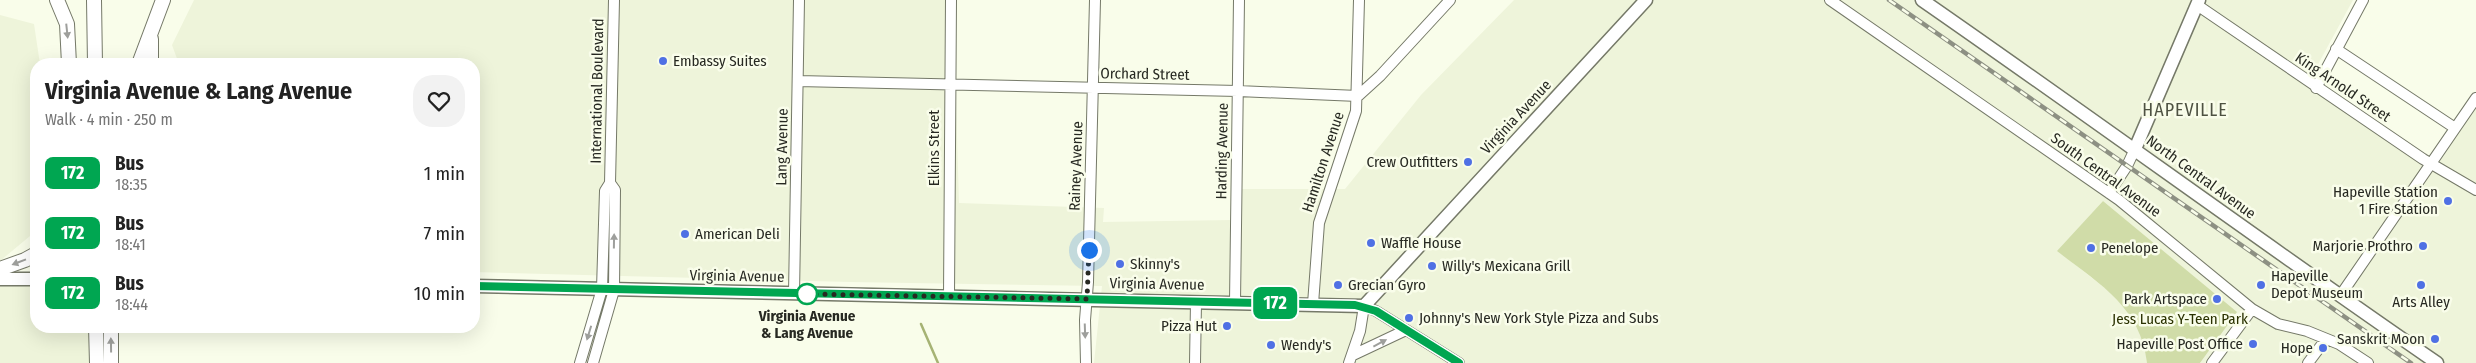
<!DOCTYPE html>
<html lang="en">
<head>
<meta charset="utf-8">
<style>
  body { margin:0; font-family:"Fira Sans Condensed",sans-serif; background:#f2f2f2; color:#222; height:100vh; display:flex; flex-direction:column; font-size:19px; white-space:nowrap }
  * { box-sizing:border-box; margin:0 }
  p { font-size:16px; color:#767676 }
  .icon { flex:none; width:28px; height:28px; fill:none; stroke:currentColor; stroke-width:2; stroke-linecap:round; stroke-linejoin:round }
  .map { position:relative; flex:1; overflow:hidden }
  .panel { position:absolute; left:30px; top:58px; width:450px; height:275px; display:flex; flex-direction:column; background:#fff; border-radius:20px; box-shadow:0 5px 20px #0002 }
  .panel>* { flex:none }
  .badge { padding:0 10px; border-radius:8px; font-size:18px; line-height:32px }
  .you { position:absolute; width:25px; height:25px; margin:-12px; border:4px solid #fff; border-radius:50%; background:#1a73e8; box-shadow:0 0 0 8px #1a73e833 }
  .map>.badge { position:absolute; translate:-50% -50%; box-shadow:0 0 0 2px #fff }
  .round { display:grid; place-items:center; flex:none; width:52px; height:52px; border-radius:20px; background:#f2f2f2 }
  .head { display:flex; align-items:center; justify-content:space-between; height:85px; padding:0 15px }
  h1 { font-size:24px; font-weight:700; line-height:38px }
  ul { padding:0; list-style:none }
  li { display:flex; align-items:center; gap:15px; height:60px; padding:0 15px }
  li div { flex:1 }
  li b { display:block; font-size:19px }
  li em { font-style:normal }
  li .badge { min-width:55px; font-weight:700; text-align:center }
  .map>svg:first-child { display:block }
  .built { fill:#eef4da }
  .green { fill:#d0dca8 }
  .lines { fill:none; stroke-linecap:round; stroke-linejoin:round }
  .stream { stroke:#a6b374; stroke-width:2.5 }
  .minor-casing { stroke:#757968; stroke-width:12 }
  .major-casing { stroke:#757968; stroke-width:15 }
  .highway-casing { stroke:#757968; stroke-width:16 }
  .minor { stroke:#fff; stroke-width:10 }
  .major { stroke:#fff; stroke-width:12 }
  .highway { stroke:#fff; stroke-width:14 }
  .rail-casing { stroke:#8d9083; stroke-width:4.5 }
  .rail { stroke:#f9fdea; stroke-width:2.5; stroke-dasharray:8; stroke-linecap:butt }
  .oneway { fill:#9e9f9c }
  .line-casing { stroke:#fff; stroke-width:11 }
  .line { stroke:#00a651; stroke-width:8 }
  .walk { stroke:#272922; stroke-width:5; stroke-dasharray:0 9 }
  .poi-dot { fill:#4f70e4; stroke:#f9fdea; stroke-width:2 }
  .stop-dot { fill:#fff; stroke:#00a651; stroke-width:2.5 }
  .labels { text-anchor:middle; stroke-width:5; stroke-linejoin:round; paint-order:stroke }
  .poi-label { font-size:15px; fill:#272922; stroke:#f9fdea; text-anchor:start }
  .street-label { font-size:15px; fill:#272922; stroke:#f9fdea }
  .stop-label { font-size:15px; font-weight:bold; fill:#272922; stroke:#f9fdea }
  .park-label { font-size:15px; fill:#2a3100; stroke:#f9fdea }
  .quarter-label { font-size:18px; letter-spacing:1px; fill:#4e5242; stroke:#f9fdea }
</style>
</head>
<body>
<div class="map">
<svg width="2476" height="363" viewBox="0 0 2476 363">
  <rect width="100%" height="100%" fill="#f9fdea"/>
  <path class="built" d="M194 0H953L959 203 1104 208 1103 222 1232 220V189H1345L1421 95 1514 0H2353L2310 79 2430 159 2476 102V363H2200L2236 312 2103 201 2058 251 2121 301 2145 342 2147 363H1094L1102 286 850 282 474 272V64H179L172 45Z
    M0 15 34 24 40 64H36V218L30 236 0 261Z
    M0 277H36V326H104L105 363H0Z"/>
  <path class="green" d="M2103 201 2237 312 2200 363H2147C2141 307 2098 283 2057 251Z"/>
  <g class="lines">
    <path class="stream" d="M921 324 938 363"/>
    <g class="minor-casing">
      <path id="minor" d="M1830 0 2119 200 2252 309 2278 324 2307 331 2339 344 2368 363
        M2197 5 2423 159 2476 190
        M2336 49 2455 128
        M798 81 1238 91 1358 96 1380 76 1450 0
        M2316 88 2363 0
        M2109 193 2127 166 2135 149
        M794 294 799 0
        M949 296 951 0
        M2340 296 2476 98
        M1235 302 1239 0
        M1313 304 1319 223 1356 111 1359 0
        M1353 355 1406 330
        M580 363 602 289 605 191 610 183 614 0
        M593 363 614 290 615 190 610 183
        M1086 363 1085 320 1088 282 1095 0
        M1195 363 1196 302
        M1349 363 1360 331 1364 306 1376 311 1459 363
        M2212 363 2252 309
        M2308 363 2326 339"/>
    </g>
    <g class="major-casing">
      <path id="major" d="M1922 0C2095 120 2264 244 2437 363
        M2135 149 2199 0
        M0 279H36
        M474 286 1364 306 1646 0"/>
    </g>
    <g class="highway-casing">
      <path id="highway" d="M57 0 67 24 69 64
        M94 0 95 64
        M139 64 163 0
        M151 64V39
        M0 269 25 260 36 254
        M96 326 97 363
        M111 326V363"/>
    </g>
    <use href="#minor" class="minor"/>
    <use href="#major" class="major"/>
    <use href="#highway" class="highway"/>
    <g class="rail-casing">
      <path id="rail" d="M1889 0 2411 363"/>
    </g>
    <use href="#rail" class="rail"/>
  </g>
  <defs><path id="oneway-solid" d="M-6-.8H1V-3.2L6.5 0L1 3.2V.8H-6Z" transform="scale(1.25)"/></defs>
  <g class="oneway">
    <use href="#oneway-solid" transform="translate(67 31) rotate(84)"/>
    <use href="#oneway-solid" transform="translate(614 241) rotate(-89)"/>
    <use href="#oneway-solid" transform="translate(19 262) rotate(159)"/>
    <use href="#oneway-solid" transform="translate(1085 331) rotate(88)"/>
    <use href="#oneway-solid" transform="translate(589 333) rotate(107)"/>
    <use href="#oneway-solid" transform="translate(1380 343) rotate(-28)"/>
    <use href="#oneway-solid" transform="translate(111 345) rotate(-91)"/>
  </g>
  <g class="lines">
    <g class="line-casing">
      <path id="line" d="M474 286 1355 305 1376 311 1459 363"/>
    </g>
    <use href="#line" class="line"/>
    <path class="walk" d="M807 294 1087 299 1089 250"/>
  </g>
  <g class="poi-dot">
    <circle cx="663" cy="61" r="5"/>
    <circle cx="1468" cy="162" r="5"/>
    <circle cx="2448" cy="201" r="5"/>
    <circle cx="685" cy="234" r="5"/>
    <circle cx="1371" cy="243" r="5"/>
    <circle cx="2423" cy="246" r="5"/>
    <circle cx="2091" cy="248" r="5"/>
    <circle cx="1120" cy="264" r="5"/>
    <circle cx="1432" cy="266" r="5"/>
    <circle cx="1338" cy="285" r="5"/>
    <circle cx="2261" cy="285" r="5"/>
    <circle cx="2421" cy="285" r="5"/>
    <circle cx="2217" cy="299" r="5"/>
    <circle cx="1409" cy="318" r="5"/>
    <circle cx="1227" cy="326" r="5"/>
    <circle cx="2435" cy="339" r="5"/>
    <circle cx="2253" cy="344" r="5"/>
    <circle cx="1271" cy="345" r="5"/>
    <circle cx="2323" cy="348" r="5"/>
  </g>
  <circle class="stop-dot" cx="807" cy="294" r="10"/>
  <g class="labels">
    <g class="poi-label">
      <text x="673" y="66">Embassy Suites</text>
      <text x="1458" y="167" text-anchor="end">Crew Outfitters</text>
      <text x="2438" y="197" text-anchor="end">Hapeville Station<tspan x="2438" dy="17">1 Fire Station</tspan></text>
      <text x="695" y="239">American Deli</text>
      <text x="1381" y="248">Waffle House</text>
      <text x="2413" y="251" text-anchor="end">Marjorie Prothro</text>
      <text x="2101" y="253">Penelope</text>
      <text x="1130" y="269">Skinny's</text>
      <text x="1442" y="271">Willy's Mexicana Grill</text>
      <text x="2271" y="281">Hapeville<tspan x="2271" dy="17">Depot Museum</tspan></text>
      <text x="1348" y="290">Grecian Gyro</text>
      <text x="2207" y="304" text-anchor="end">Park Artspace</text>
      <text x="2421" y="307" text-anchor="middle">Arts Alley</text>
      <text x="1419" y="323">Johnny's New York Style Pizza and Subs</text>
      <text x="1217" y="331" text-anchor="end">Pizza Hut</text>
      <text x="2425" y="344" text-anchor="end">Sanskrit Moon</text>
      <text x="2243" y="349" text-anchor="end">Hapeville Post Office</text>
      <text x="1281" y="350">Wendy's</text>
      <text x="2313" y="353" text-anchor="end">Hope</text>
    </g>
    <g class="street-label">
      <text transform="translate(1145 74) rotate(1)" y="5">Orchard Street</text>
      <text transform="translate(2343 87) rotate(34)" y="5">King Arnold Street</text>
      <text transform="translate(597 91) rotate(-89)" y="5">International Boulevard</text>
      <text transform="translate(1516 117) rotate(-47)" y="5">Virginia Avenue</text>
      <text transform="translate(782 147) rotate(-89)" y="5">Lang Avenue</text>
      <text transform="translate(934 148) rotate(-90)" y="5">Elkins Street</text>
      <text transform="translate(1222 151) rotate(-89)" y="5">Harding Avenue</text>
      <text transform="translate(1323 162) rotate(-72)" y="5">Hamilton Avenue</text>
      <text transform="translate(1076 166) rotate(-88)" y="5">Rainey Avenue</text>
      <text transform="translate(2106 175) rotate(36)" y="5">South Central Avenue</text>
      <text transform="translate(2201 177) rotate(36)" y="5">North Central Avenue</text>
      <text transform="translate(737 276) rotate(1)" y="5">Virginia Avenue</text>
      <text transform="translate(1157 284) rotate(1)" y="5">Virginia Avenue</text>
    </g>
    <g class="stop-label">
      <text x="807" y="321">Virginia Avenue<tspan x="807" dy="17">&amp; Lang Avenue</tspan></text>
    </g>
    <g class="park-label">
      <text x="2180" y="324">Jess Lucas Y-Teen Park</text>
    </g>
    <g class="quarter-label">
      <text x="2185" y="116">HAPEVILLE</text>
    </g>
  </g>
</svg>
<div class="you" style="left:1089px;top:250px"></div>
<b class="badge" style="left:1275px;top:303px;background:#00a651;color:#fff">172</b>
<section class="panel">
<div class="head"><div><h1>Virginia Avenue &amp; Lang Avenue</h1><p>Walk · 4 min · 250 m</p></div><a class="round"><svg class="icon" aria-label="heart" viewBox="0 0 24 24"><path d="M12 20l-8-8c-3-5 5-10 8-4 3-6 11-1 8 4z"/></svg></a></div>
<ul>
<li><span class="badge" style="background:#00a651;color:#fff">172</span><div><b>Bus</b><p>18:35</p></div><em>1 min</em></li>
<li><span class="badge" style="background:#00a651;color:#fff">172</span><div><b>Bus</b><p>18:41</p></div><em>7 min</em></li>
<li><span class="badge" style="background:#00a651;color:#fff">172</span><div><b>Bus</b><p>18:44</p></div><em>10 min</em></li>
</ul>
</section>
</div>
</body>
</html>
